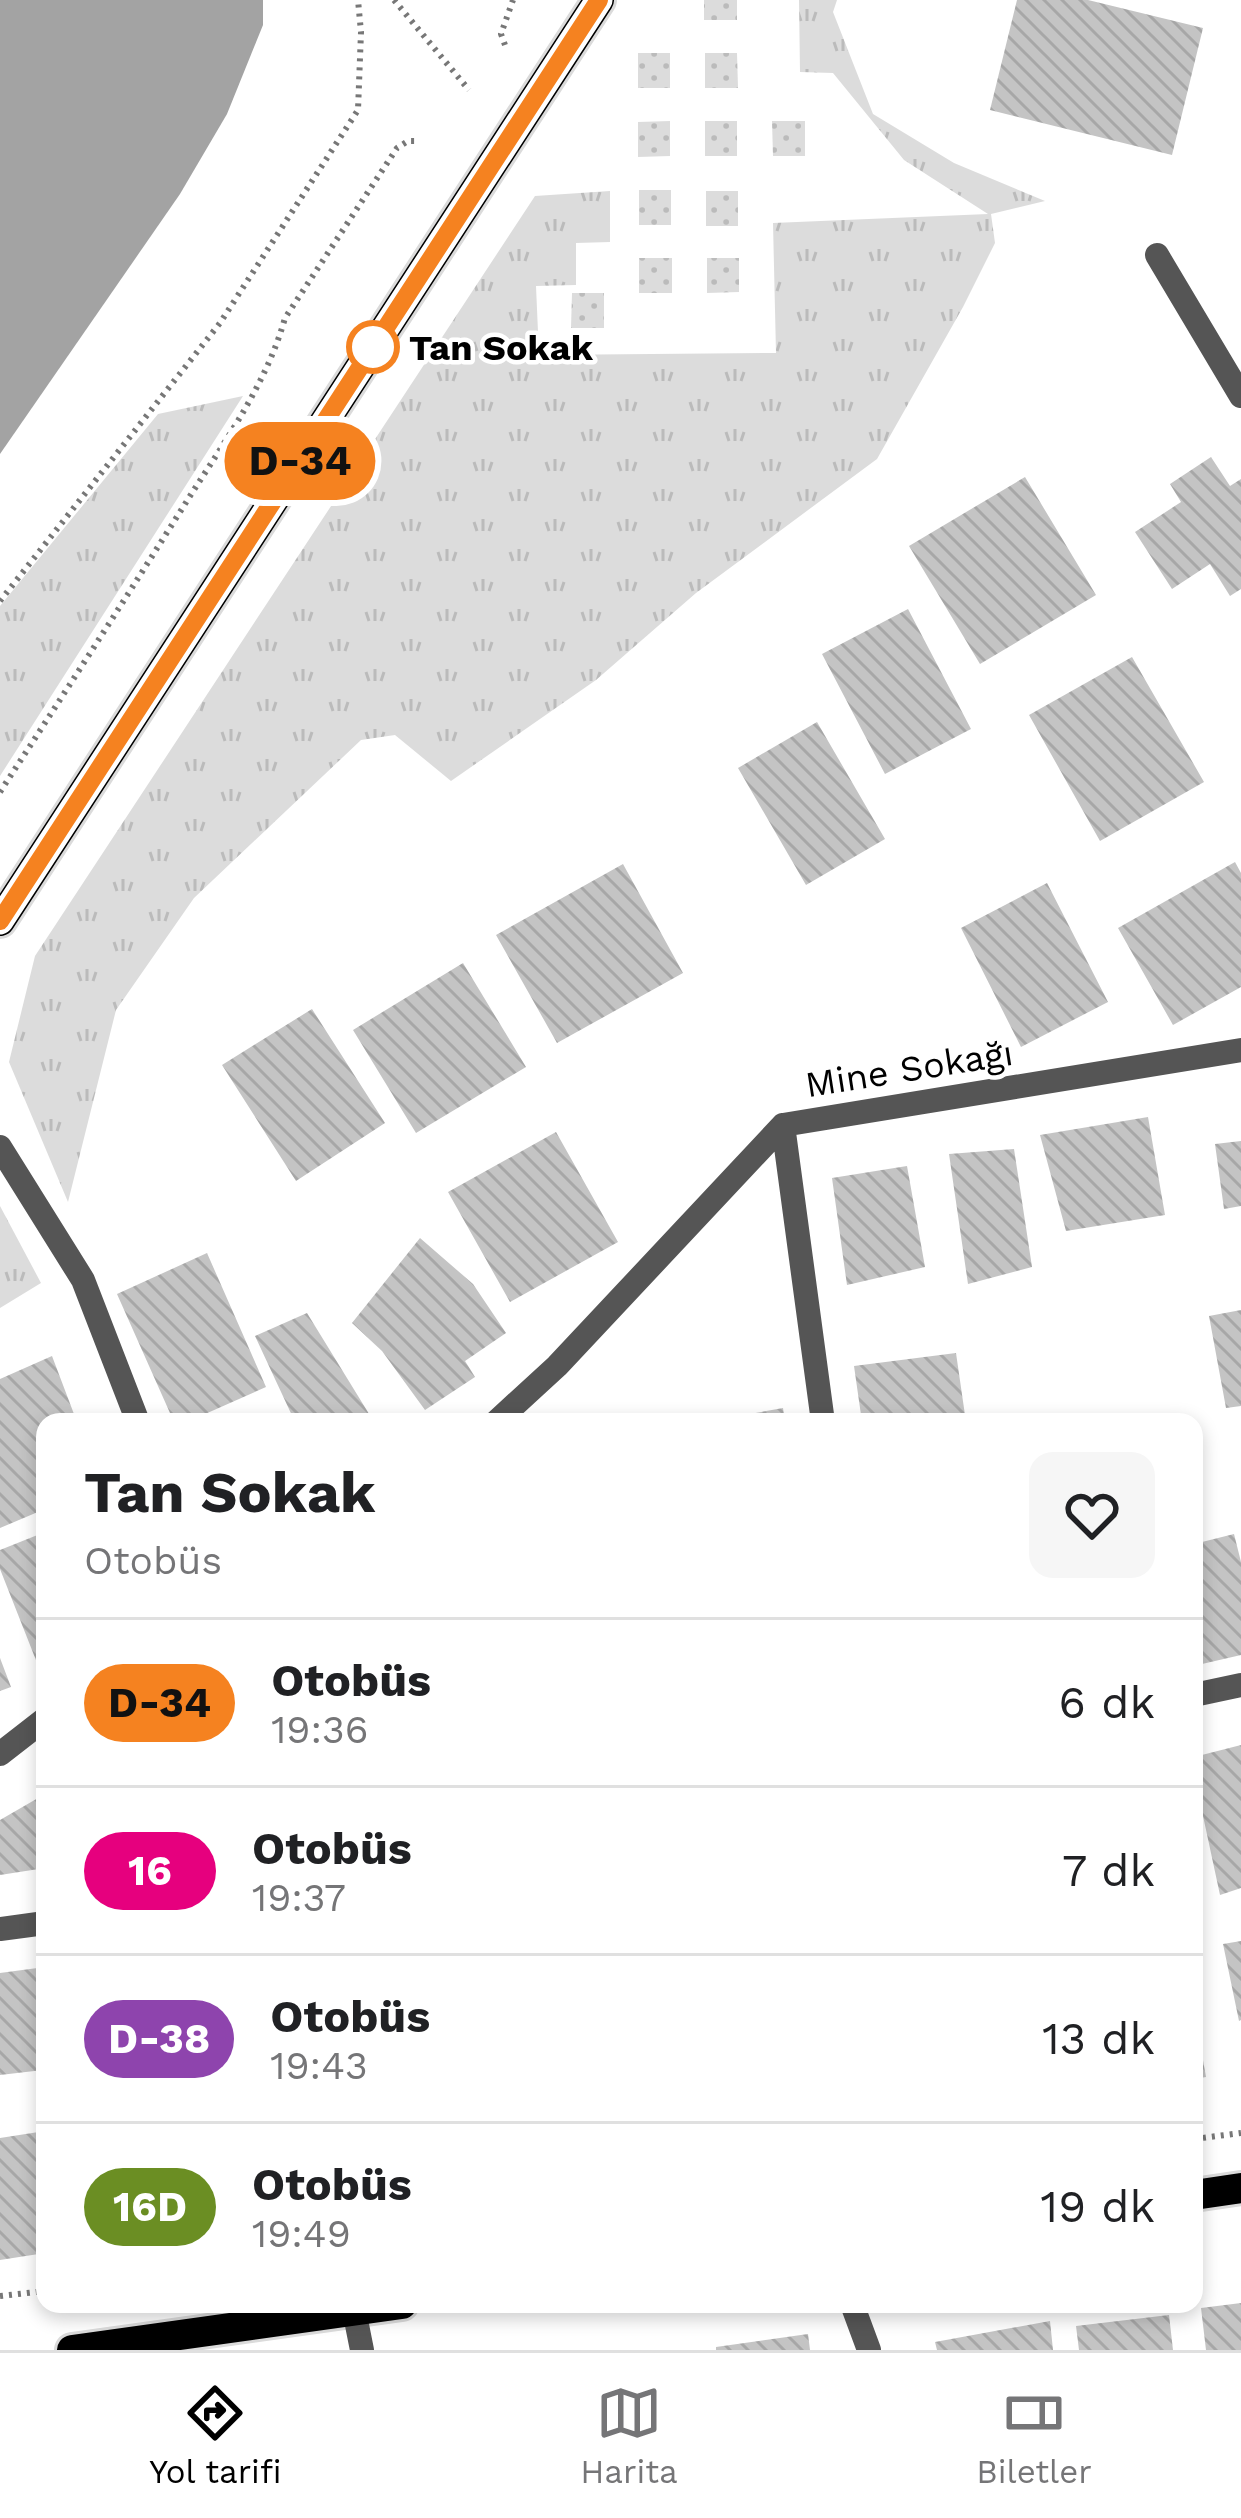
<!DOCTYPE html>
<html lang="tr">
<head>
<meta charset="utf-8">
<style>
  body { margin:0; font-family:"Work Sans",sans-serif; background:#f6f6f6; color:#202124; height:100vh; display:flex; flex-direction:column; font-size:45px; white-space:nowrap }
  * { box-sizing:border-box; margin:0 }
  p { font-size:39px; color:#757577 }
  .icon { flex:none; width:66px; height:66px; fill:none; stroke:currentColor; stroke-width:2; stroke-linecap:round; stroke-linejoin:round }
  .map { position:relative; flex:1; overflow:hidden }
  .side { position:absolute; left:36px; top:1413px; width:1167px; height:900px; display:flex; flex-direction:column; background:#fff; border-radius:24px; box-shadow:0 6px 18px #0003 }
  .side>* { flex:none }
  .badge { padding:0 24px; border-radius:39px; font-size:42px; line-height:78px }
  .map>.badge { position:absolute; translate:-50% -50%; box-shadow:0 0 0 6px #fff }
  .round { display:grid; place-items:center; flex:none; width:126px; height:126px; border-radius:24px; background:#f6f6f6 }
  .overview { display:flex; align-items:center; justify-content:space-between; height:204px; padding:0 48px }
  h1 { font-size:57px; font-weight:700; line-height:90px }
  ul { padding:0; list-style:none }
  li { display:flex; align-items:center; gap:36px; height:168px; padding:0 48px; border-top:3px solid #e0e0e0 }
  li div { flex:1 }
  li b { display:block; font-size:45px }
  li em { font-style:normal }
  li .badge { min-width:132px; font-weight:700; text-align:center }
  .dock { display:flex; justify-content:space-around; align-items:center; height:168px; border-top:3px solid #e0e0e0; background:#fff; font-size:33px; color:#757577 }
  .dock a { display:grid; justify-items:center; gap:6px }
  .dock .active { color:#000 }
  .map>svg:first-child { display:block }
  .grass { fill:url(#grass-dots) }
  .park { fill:url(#park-tufts) }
  .water { fill:#a3a3a3 }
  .building { fill:url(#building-back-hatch) }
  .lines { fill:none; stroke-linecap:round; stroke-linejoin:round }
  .primary-casing { stroke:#dbdbdb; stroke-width:36 }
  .path { stroke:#777; stroke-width:6; stroke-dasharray:3 6; stroke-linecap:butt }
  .minor { stroke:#555; stroke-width:24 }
  .primary { stroke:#000; stroke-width:30 }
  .line-casing { stroke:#fff; stroke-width:27 }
  .line { stroke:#f58220; stroke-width:18 }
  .stop-dot { fill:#fff; stroke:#f58220; stroke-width:6 }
  .labels { text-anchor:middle; stroke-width:9; stroke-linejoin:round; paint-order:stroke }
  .stop-label { font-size:36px; font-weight:bold; fill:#000; stroke:#fff; text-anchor:start }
  .street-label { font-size:36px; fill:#000; stroke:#fff }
</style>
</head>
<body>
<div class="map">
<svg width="1241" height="2350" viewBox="0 0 1241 2350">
  <defs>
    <pattern id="grass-dots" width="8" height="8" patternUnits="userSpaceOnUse" patternTransform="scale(3)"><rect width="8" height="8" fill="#dcdcdc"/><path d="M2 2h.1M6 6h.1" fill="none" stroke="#bbb" stroke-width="1.8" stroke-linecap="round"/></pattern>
    <pattern id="park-tufts" width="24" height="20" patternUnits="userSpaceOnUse" patternTransform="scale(3)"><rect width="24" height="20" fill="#dcdcdc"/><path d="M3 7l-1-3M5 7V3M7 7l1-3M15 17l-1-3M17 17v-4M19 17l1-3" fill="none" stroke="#bbb"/></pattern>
    <pattern id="building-back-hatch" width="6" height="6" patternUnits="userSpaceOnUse" patternTransform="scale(3)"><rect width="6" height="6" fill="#c4c4c4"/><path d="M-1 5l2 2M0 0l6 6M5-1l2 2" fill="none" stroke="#a7a7a7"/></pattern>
  </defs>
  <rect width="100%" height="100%" fill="#fff"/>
  <path class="grass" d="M704 0H737V20H704Z
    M638 53H670V88H638Z
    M705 53H737L738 88H705Z
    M670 121V156L638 157V122Z
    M705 121H737V156H705Z
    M772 121H805V156H773Z
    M639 190H671V225H639Z
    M706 191H738V226H706Z
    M639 258H672V293H639Z
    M707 258H739V292L707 293Z
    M572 293H604V328H571Z"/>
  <path class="park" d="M799 0H837L833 12 873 114 954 163 1045 201 991 214 995 243 963 307 877 459 696 593 596 680 451 781 395 735 361 740 194 898 116 1010 68 1202 9 1062 35 956 535 196 610 191V242L576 243V285L536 286 539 355 776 353 773 223 988 214 904 160 833 73 800 72Z
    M243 396 0 776V606L158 414Z
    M0 1206 41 1283 0 1308Z"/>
  <path class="water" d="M0 0H263V25L227 114 180 194 0 454Z"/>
  <path class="building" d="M1017 0H1088L1203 28 1172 155 990 110Z
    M1211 457 1230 486 1241 479V589L1230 596 1210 564 1172 589 1135 532 1181 502 1170 484Z
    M1025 477 1096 595 980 664 909 546Z
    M908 609 971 729 885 774 822 654Z
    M1132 657 1204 782 1100 841 1029 715Z
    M817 722 885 839 806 885 738 768Z
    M1235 862 1241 873V987L1173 1025 1118 928Z
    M623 864 683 973 557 1043 496 935Z
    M1047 883 1108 1002 1021 1047 961 928Z
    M463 963 526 1067 416 1133 353 1030Z
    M312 1009 385 1123 296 1181 222 1065Z
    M1148 1117 1165 1215 1066 1231 1040 1135Z
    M556 1132 618 1242 510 1302 448 1192Z
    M1241 1141V1206L1224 1209 1215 1144Z
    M1014 1149 1032 1267 968 1284 949 1154Z
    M907 1166 925 1267 847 1285 832 1178Z
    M420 1238 473 1284 506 1333 465 1361 475 1377 425 1410 382 1351 352 1323Z
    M207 1253 266 1387 187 1422H174L117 1294Z
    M1241 1310V1406L1226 1408 1209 1316Z
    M307 1313 374 1422H295L255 1336Z
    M956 1353 966 1422H862L854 1366Z
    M52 1356 77 1422H45V1509L0 1528V1379Z
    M783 1408 785 1422H716V1420Z
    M45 1532V1683L0 1569V1550Z
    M1234 1534 1241 1562V1655L1202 1664 1194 1629V1544Z
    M0 1658 11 1687 0 1691Z
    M1241 1745V1888L1220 1895 1194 1774V1757Z
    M45 1794V1868L0 1875V1820Z
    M1241 1941V2020L1239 2021 1223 1944Z
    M45 1967V2051L41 2052 43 2070 0 2075V1973Z
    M1196 2021 1206 2077 1194 2079V2022Z
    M45 2131V2253L0 2260V2138Z
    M1241 2303V2350H1206L1201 2308Z
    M1169 2315 1173 2350H1079L1076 2326Z
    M1050 2321 1053 2350H937L935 2342Z
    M808 2334 810 2350H716V2347Z"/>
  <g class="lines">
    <g class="primary-casing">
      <path id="primary" d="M0 921 599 0
        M1194 2195 1241 2188
        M72 2350 402 2304"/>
    </g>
    <path class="path" d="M394 0 469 90
      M505 45 501 34 513 0
      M0 601 220 323 358 110 361 32 358 0
      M0 792C62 697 124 601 185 504 222 445 266 386 285 318L397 148 408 141H420
      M1194 2139 1241 2133
      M0 2296 45 2291"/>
    <path class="minor" d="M1157 255 1241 396
      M783 1125 823 1422
      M0 1147 83 1280 138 1422
      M496 1422 557 1366 783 1125 1241 1050
      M1194 1695 1241 1685
      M0 1754 45 1719
      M0 1929 45 1923
      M852 2304 869 2350
      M354 2310 362 2350"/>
    <use href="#primary" class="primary"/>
  </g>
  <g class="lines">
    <g class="line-casing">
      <path id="line" d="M0 921 599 0"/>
    </g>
    <use href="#line" class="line"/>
  </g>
  <circle class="stop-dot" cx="373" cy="347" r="24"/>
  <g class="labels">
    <g class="stop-label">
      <text x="409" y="360">Tan Sokak</text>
    </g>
    <g class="street-label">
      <text transform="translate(909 1068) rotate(-9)" y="13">Mine Sokağı</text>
    </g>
  </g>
</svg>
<b class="badge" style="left:300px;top:461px;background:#f58220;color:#111">D-34</b>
<section class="side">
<div class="overview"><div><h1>Tan Sokak</h1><p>Otobüs</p></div><a class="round"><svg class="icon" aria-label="heart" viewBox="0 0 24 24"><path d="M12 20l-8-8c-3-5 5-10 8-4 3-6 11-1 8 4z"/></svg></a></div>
<ul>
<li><span class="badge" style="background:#f58220;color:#111">D-34</span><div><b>Otobüs</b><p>19:36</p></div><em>6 dk</em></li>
<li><span class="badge" style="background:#e6007e;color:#fff">16</span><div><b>Otobüs</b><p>19:37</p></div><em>7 dk</em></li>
<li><span class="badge" style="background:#8e44ad;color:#fff">D-38</span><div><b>Otobüs</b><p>19:43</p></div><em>13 dk</em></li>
<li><span class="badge" style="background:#6b8e23;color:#fff">16D</span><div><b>Otobüs</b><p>19:49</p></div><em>19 dk</em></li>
</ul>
</section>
</div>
<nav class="dock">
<a class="active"><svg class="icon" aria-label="directions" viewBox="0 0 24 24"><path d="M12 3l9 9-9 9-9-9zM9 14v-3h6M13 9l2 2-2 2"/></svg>Yol tarifi</a>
<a><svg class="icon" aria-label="map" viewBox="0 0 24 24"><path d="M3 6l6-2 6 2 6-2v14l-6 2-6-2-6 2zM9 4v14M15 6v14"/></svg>Harita</a>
<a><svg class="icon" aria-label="tickets" viewBox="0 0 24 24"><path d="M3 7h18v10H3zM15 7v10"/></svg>Biletler</a>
</nav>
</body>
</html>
